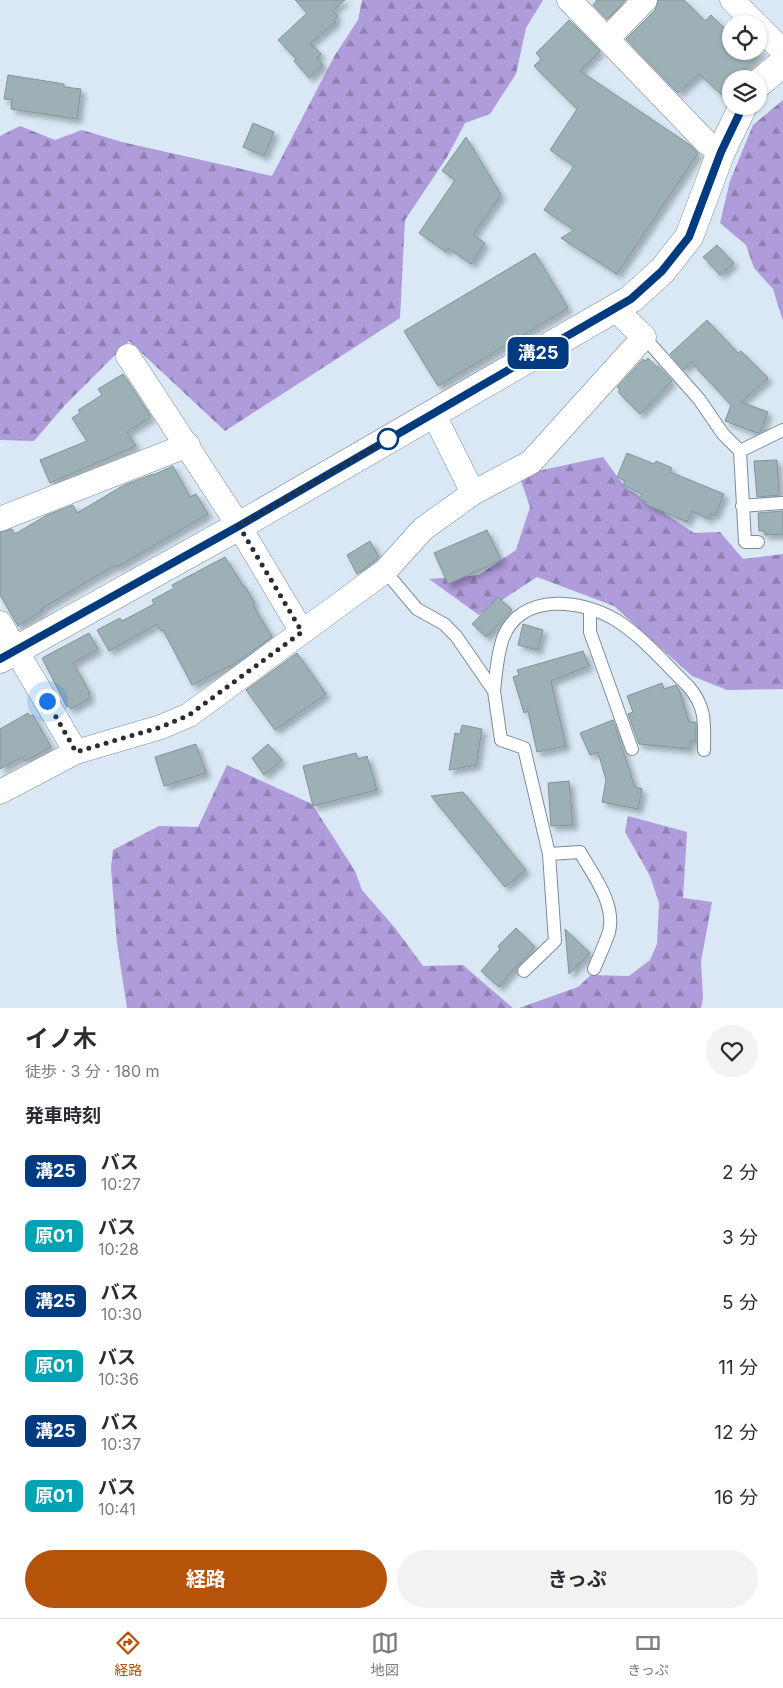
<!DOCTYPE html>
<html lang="ja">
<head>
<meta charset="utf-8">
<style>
  body { margin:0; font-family:Inter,"Noto Sans JP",sans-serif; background:#f2f2f3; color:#2b2b33; height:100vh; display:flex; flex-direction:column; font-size:19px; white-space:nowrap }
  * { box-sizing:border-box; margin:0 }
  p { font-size:16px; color:#7c7c81 }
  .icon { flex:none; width:28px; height:28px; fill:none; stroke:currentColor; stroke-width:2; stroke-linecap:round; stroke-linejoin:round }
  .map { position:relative; height:1008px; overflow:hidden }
  .panel { display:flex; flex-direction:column; background:#fff; flex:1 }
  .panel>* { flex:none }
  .badge { padding:0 10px; border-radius:8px; font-size:18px; line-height:32px }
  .controls { position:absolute; left:722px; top:15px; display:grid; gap:10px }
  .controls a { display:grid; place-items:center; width:45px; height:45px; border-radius:50%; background:#fff; box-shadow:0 1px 4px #0004; font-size:25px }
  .you { position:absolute; width:25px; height:25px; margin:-12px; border:4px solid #fff; border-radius:50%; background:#1a73e8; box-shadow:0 0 0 8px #1a73e833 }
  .map>.badge { position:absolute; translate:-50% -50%; box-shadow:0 0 0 2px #fff }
  h2 { padding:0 25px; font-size:19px; line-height:45px }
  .round { display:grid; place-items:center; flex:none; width:52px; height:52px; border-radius:26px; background:#f2f2f3 }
  .head { display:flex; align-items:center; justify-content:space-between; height:85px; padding:0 25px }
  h1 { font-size:24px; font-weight:700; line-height:38px }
  .action { display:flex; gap:10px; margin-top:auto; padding:10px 25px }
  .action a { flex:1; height:58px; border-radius:30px; background:#b45309; color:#fff; font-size:20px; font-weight:700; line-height:58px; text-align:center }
  .action a+a { background:#f2f2f3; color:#2b2b33 }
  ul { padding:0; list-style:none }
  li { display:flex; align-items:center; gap:15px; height:65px; padding:0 25px }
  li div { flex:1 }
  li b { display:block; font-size:19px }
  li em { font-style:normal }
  li .badge { min-width:55px; font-weight:700; text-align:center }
  .dock { display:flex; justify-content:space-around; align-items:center; height:70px; border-top:1px solid #e1e1e2; background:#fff; font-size:14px; color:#7c7c81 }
  .dock a { display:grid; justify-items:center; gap:2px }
  .dock .active { color:#b45309 }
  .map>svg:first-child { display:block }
  .forest { fill:url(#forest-firs) }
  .building { fill:#9cb0b5; stroke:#81949a; filter:url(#shadow) }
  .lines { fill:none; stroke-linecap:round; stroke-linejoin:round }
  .lane-casing { stroke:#7e8c97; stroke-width:14 }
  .street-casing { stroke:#7e8c97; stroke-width:25 }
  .secondary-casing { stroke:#7e8c97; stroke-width:29 }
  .lane { stroke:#fff; stroke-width:12 }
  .street { stroke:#fff; stroke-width:24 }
  .secondary { stroke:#fff; stroke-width:28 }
  .line-casing { stroke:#fff; stroke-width:11 }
  .line { stroke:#003b80; stroke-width:8 }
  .walk { stroke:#272d32; stroke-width:5; stroke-dasharray:0 9 }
  .stop-dot { fill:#fff; stroke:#003b80; stroke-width:2.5 }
</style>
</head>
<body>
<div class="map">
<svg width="783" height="1008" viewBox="0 0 783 1008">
  <defs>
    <pattern id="forest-firs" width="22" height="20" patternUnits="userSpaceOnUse" patternTransform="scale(1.25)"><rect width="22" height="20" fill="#ae9cdb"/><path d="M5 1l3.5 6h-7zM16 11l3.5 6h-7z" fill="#8e80b2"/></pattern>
    <filter id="shadow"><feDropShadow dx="4.5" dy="4.5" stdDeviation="2.5" flood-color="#0004"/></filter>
  </defs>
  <rect width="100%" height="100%" fill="#d9e8f4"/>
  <path class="forest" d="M362 0H543L526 28 516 74 490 114 465 123 447 157 405 220 400 318 225 431 129 341 65 405 34 441 0 440V136L20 126 55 140 82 130 122 142 272 176 335 55 358 20Z
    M783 100V321L773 289 754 268 746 245 720 223 730 181 753 125Z
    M603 457 624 486 694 533 720 532 743 559 783 554V689L727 690 692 676 614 606 537 577 479 615 429 579 479 575 516 550 530 507 519 475Z
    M227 765 312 804 355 871 362 890 395 928 423 966 463 965 513 1008H127L117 943 111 868 113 850 159 826 198 827Z
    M628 816 687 832 683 898 712 902 701 961 703 998 701 1008H519L578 987 591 975 629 976 650 960 657 944 659 903 650 876 625 832Z"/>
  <path class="building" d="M295 0H345L332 11 338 16 334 19 336 22 310 43 321 54 317 58 323 65 309 78 294 61 296 59 278 40 307 13Z
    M597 0H626L607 19 593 5Z
    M658 0H684L705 21 711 15 731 35V51H759V48L762 51 737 77 738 79H731V86L722 95 699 74 678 93 626 39 655 10Z
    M569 20 600 51 580 71 690 145 698 153 617 274 561 238 574 230 544 210 574 166 550 150 577 109 534 66 541 59 536 53Z
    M8 75 64 84V87L81 89 77 119 11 109 12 100 4 99Z
    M253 123 274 132 264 156 243 147Z
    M466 137 501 195 473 235 485 243 471 264 448 248 446 252 419 233 455 180 442 171Z
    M717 245 734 263 720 275 703 257Z
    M535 253 568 308 438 386 404 331Z
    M707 320 738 353 741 351 768 378 741 402 768 412 760 432 757 433 725 421 731 405 691 362 684 370 670 354Z
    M648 358 657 367 658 366 672 381 640 414 618 392 620 390 617 387 643 359 645 361Z
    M123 374 151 417 127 432 136 446 50 483 40 460 87 441 72 418 80 413 78 410 102 395 98 389Z
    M627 453 654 464 656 461 672 468 670 472 724 494 715 516 711 513 709 519 692 511 687 522 645 504 646 502 639 499 642 494 623 485 625 481 617 477Z
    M777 460 779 495 757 497 754 461Z
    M173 466 190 497 196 494 208 514 117 567 116 565 86 582 41 609 42 611 18 626 0 595V532L12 529 15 534 47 515 73 505 77 513 124 485 153 474V475Z
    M783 511V534L765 535V531H759L758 513Z
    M487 530 501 560 448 584 434 553Z
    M370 541 379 557 357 574 347 555Z
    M225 557 244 587 245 586 255 604 253 605 272 637 230 667 229 666 192 685 163 630 161 631 157 624 109 651 97 630 120 618 122 621 154 604 152 600 174 588 172 585Z
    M498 597 512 610 486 637 472 624Z
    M523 624 543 630 538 650 518 645Z
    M89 633 98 649 73 663 90 693 88 694 90 698 71 709 69 706 67 707 42 658Z
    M583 651 589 666 551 681 566 746 537 752 528 711 524 713 513 677 519 675 517 670Z
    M297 653 326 694 275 730 246 690Z
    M662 683 664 689 676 685 679 689 689 722H696V741H690V749L639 744 628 714 633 712 627 696Z
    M28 713 30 716 33 715 51 747 25 761 22 757 0 769V729Z
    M613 720 635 787 642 789 638 809 602 802 606 780 598 752 590 755 580 733Z
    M462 725 482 729 476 765 449 770 455 733 460 734Z
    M196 744 206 773 164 786 155 757Z
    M268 744 282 760 264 775 252 758Z
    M356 753 358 759 367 756 377 790 313 806 303 766Z
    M569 781 573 825 551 826 548 783Z
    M463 792 526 870 505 887 431 796Z
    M516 928 535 947 510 973 499 987 481 971 500 949 498 946Z
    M565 929 590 953 569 974Z"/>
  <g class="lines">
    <g class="lane-casing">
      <path id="lane" d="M644 337 699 399 723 434 740 451 783 430
        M740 451 745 542H758
        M742 506 782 503
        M385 571 417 609 444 624 456 636 494 691 501 740 524 748 549 854 555 941 524 971
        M590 609V632L632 749
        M494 691C496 674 497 655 503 638 521 592 581 599 616 620 643 637 666 665 689 687 707 709 704 724 704 750
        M549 854 580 852C593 875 616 904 609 932 605 944 599 957 594 969"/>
    </g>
    <g class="street-casing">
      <path id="street" d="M569 0 607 39
        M645 0 607 39 706 142 721 152
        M732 0 756 24
        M759 27 783 51
        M128 356 239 526 302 632
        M433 413 473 493
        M0 519 188 445
        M0 623 76 752
        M0 792 76 752 161 727 189 715 385 571 423 529 473 493 531 462 644 337 615 309"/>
    </g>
    <g class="secondary-casing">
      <path id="secondary" d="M759 83 783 63
        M0 659 239 526 631 299 662 271 689 237 721 152 743 106"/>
    </g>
    <use href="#lane" class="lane"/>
    <use href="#street" class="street"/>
    <use href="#secondary" class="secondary"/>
  </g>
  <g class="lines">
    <g class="line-casing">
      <path id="line" d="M0 659 239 526 631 299 662 271 689 237 721 152 743 106"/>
    </g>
    <use href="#line" class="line"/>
    <path class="walk" d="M47 701 76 752 161 727 189 715 302 632 239 526 388 439"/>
  </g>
  <circle class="stop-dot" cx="388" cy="439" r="10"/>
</svg>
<div class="controls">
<a><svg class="icon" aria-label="locate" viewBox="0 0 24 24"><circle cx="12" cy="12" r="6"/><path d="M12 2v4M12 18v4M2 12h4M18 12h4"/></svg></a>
<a><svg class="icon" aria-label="layers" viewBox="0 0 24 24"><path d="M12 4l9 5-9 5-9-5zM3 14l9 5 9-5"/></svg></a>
</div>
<div class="you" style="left:47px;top:701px"></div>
<b class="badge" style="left:538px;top:353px;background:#003b80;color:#fff">溝25</b>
</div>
<section class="panel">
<div class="head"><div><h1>イノ木</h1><p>徒歩 · 3 分 · 180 m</p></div><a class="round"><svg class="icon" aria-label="heart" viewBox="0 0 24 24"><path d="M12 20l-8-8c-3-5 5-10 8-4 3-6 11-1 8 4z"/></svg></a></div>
<h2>発車時刻</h2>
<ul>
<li><span class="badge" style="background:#003b80;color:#fff">溝25</span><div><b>バス</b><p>10:27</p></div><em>2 分</em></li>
<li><span class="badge" style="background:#00a3b4;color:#fff">原01</span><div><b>バス</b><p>10:28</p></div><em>3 分</em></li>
<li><span class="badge" style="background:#003b80;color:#fff">溝25</span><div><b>バス</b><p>10:30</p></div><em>5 分</em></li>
<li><span class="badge" style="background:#00a3b4;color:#fff">原01</span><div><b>バス</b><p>10:36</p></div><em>11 分</em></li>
<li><span class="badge" style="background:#003b80;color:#fff">溝25</span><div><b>バス</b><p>10:37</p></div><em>12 分</em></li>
<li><span class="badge" style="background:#00a3b4;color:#fff">原01</span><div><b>バス</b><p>10:41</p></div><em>16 分</em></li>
</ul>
<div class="action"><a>経路</a><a>きっぷ</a></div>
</section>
<nav class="dock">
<a class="active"><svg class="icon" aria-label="directions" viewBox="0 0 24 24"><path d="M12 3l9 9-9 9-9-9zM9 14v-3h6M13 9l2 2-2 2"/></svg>経路</a>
<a><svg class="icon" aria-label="map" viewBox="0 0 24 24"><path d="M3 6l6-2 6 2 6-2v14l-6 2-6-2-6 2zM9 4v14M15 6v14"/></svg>地図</a>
<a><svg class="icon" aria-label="tickets" viewBox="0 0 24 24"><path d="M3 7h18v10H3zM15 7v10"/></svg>きっぷ</a>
</nav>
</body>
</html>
